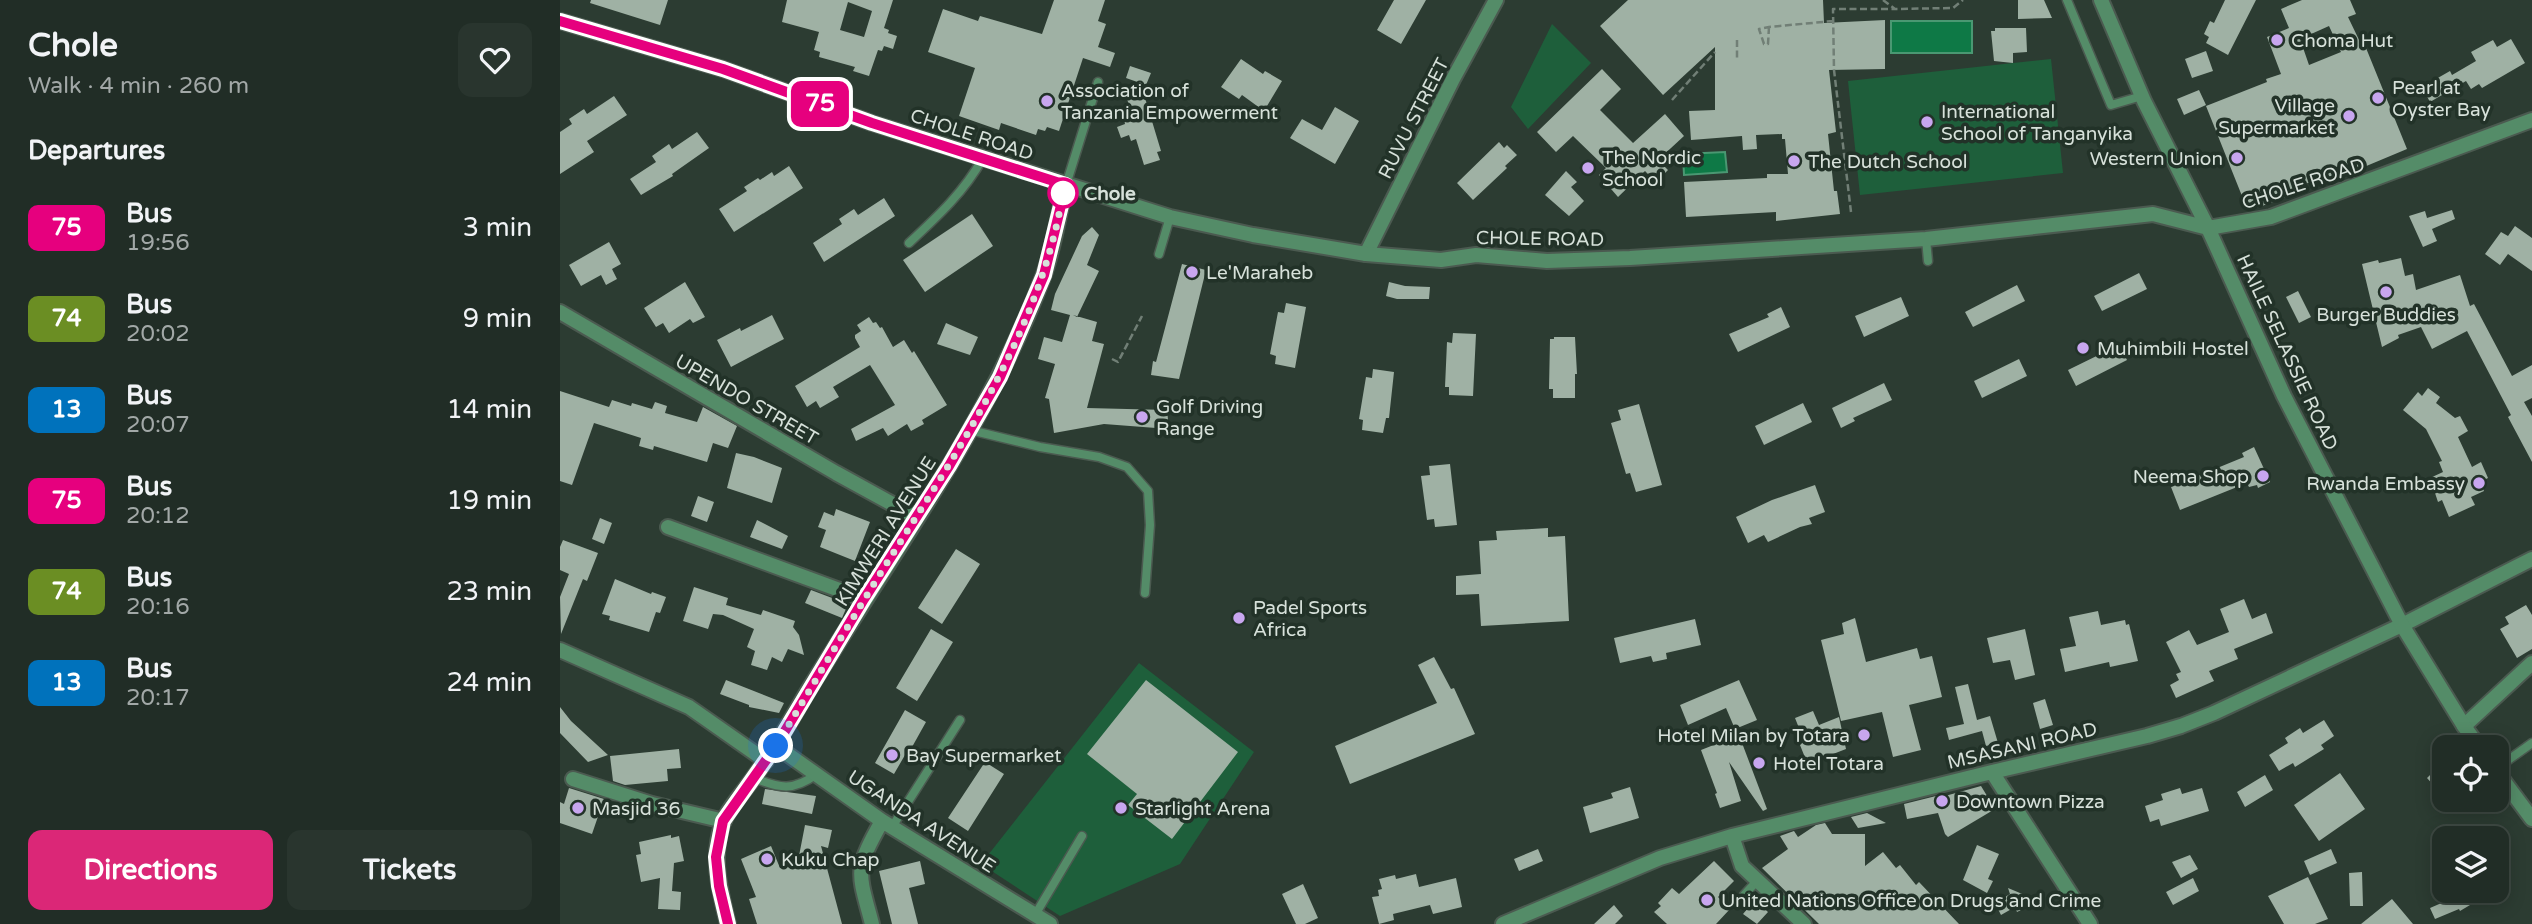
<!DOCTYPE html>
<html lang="en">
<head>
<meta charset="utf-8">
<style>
  body { margin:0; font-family:"Varela Round",sans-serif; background:#29352e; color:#f1f3f6; height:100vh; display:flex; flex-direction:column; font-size:26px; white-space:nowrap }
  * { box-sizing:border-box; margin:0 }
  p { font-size:23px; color:#a2a8a7 }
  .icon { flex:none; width:38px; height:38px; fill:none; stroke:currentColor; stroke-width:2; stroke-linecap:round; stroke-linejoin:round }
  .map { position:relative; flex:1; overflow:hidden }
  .drawer { display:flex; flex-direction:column; background:#212d26; width:560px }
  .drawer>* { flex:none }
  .badge { padding:0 14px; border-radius:10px; font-size:24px; line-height:46px }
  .tools { position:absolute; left:1872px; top:735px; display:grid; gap:14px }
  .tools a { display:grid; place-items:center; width:77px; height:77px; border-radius:14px; background:#212d26; box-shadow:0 4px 18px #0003,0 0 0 2px #3e4943; font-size:35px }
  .you { position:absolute; width:35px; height:35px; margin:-18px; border:5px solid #fff; border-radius:50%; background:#1a73e8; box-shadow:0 0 0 10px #1a73e833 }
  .map>.badge { position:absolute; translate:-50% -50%; box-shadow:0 0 0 4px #fff }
  h2 { padding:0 28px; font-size:26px; line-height:63px }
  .round { display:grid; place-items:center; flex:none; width:74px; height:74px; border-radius:14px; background:#29352e }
  .summary { display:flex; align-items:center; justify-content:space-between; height:119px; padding:0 28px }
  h1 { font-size:33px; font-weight:800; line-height:52px }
  .cta { display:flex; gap:14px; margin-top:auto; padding:14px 28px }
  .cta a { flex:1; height:80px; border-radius:14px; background:#db2777; color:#fff; font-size:28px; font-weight:800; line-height:80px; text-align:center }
  .cta a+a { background:#29352e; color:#f1f3f6 }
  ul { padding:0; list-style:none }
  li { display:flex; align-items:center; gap:21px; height:91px; padding:0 28px }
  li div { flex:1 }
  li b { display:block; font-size:26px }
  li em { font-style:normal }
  li .badge { min-width:77px; font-weight:700; text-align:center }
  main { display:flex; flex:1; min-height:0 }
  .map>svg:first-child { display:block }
  .green { fill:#1e5f3b }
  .water { fill:#0e7946; stroke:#4a9872; stroke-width:2 }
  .building { fill:#9fb1a4; fill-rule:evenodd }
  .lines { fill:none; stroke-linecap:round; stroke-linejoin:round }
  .service-casing { stroke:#4b5a50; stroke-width:11 }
  .minor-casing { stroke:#4b5a50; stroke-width:18 }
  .tertiary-casing { stroke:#4b5a50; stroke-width:18 }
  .path { stroke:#717f76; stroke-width:2.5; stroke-dasharray:7 3.5; stroke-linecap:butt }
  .service { stroke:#548c68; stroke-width:8 }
  .minor { stroke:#548c68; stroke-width:14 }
  .tertiary { stroke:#548c68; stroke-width:14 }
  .line-casing { stroke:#fff; stroke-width:16 }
  .line { stroke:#e6007e; stroke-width:10 }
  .walk { stroke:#d7e1da; stroke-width:7; stroke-dasharray:0 12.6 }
  .poi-dot { fill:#c8a6ef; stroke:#223228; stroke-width:2.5 }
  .stop-dot { fill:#fff; stroke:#e6007e; stroke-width:3.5 }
  .labels { text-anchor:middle; stroke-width:7; stroke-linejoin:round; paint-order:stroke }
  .poi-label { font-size:19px; fill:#d7e1da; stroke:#223228; text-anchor:start }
  .street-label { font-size:19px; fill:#d7e1da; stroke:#223228 }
  .stop-label { font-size:19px; font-weight:bold; fill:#d7e1da; stroke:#223228; text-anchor:start }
</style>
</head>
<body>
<main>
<section class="drawer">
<div class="summary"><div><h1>Chole</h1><p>Walk · 4 min · 260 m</p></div><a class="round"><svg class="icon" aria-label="heart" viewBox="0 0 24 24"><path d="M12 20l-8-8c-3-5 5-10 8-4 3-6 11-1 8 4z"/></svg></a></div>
<h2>Departures</h2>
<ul>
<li><span class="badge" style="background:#e6007e;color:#fff">75</span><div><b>Bus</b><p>19:56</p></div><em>3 min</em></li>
<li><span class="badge" style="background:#6b8e23;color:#fff">74</span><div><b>Bus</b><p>20:02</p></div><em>9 min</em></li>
<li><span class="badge" style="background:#0072bc;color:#fff">13</span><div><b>Bus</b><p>20:07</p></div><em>14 min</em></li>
<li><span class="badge" style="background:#e6007e;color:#fff">75</span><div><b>Bus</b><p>20:12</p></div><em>19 min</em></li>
<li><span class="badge" style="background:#6b8e23;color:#fff">74</span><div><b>Bus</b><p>20:16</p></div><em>23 min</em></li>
<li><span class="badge" style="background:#0072bc;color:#fff">13</span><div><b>Bus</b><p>20:17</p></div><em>24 min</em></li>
</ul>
<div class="cta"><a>Directions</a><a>Tickets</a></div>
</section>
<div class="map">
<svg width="1972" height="924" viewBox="0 0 1972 924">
  <rect width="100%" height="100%" fill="#2c3c32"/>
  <path class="green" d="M992 24 1031 63 968 129 951 107Z
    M1491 59 1503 173 1300 195 1288 81Z
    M579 663 694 752 620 864 500 916 421 864Z"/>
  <path class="water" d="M1331 21H1412V53H1331Z
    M1165 152 1167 172 1124 175 1123 154Z"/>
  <path class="building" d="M31 0H108L100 25 30 3Z
    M227 0H333L324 28 329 30 328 33 337 36 333 49 324 46 322 51 318 50 309 76 293 71 295 67 259 57 260 52 254 50 259 32 222 22ZM288 2 312 11 304 37 280 30Z
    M494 0H545L538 21 546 24 538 47 555 53 550 67 523 58 499 131 487 127 485 131 478 129 476 135 441 123 439 130 399 116 415 68 368 52 383 9 418 21 420 16 482 34Z
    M834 0H866L841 44 817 30Z
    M1068 0H1263L1264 23 1325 20V69L1269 70 1276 132 1268 134 1274 191H1277L1280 214 1216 221V212L1126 217 1124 182 1207 178V174H1228L1225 139H1222V134L1196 135 1197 149 1183 150 1182 136 1131 140 1129 111 1155 110V47L1103 95 1040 26Z
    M1458 0H1484L1492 18 1458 19Z
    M1665 0H1696L1668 55 1646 43 1649 37 1644 34 1650 21 1654 23Z
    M1742 0H1790L1796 14 1788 17 1801 44 1804 43 1847 149 1792 172V170L1741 185 1743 191 1688 211 1646 106 1707 82 1706 79 1721 74 1707 37 1729 28 1721 9ZM1769 26 1781 52 1749 65 1740 39Z
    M1435 28H1466L1467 52 1453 53V63L1434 61 1431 31H1435Z
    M1951 39 1965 63 1922 88 1919 84 1911 89 1906 81 1870 102 1862 87 1890 71 1892 75 1916 61 1911 52 1933 40 1937 47Z
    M1646 51 1653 71 1632 78 1625 59Z
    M681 59 703 74 705 71 722 81 704 111 682 95 679 99 661 87Z
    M570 66 591 73 586 85 566 78Z
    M1042 69 1061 89 1040 110 1073 143 1105 114 1124 136 1098 160 1108 170 1096 182 1085 171 1058 197 1039 175 1046 168 1013 136 996 152 977 132Z
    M582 88 601 151 597 152 600 160 584 165 576 139 571 141 569 135 561 138 557 127 565 124 564 119 568 118 566 110 570 108 565 93Z
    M1639 90 1646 105 1624 115 1617 99Z
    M54 96 67 115 27 141 34 152 0 174V132L12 124 9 119 24 109 27 114Z
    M775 107 799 121 775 164 730 138 742 119 762 130Z
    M137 132 149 148 112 174 113 176 81 195 70 179 96 162 92 156 109 144 112 149Z
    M939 142 944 148 947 145 957 155 945 166 947 168 913 200 897 183Z
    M229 166 243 188 174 232 159 209 187 191 184 187 198 178 200 180 212 172 214 176Z
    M1006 171 1017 182 1011 187 1024 201 1009 216 985 195Z
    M324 198 335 216 264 262 253 243 282 224 279 219 294 209 298 215Z
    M1892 210 1895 219 1872 229 1877 241 1863 247 1849 216 1865 211 1867 218Z
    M412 214 433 246 365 292 343 260Z
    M1955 226 1972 238V271L1948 254 1940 265 1925 254 1941 232 1948 236Z
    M532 227 539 235 527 265 539 271 517 317 513 315 537 322 532 341 544 344 527 408 607 410 609 429 544 424 494 433 489 399 485 398 495 364 478 359 484 337 502 342 510 315 491 310 495 294 522 236Z
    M49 242 61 264 52 269 57 279 46 285 41 275 21 286 9 265Z
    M1841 258 1845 276 1853 274 1856 290 1900 275 1910 306 1914 304 1952 376 1972 365V398L1964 402 1972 416V462L1948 417 1951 415 1907 331 1872 349 1861 327 1838 335 1839 338 1822 347 1802 264 1818 260 1819 263Z
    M622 264 646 270 619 379 591 375 593 361 596 362Z
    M1579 273 1587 289 1542 311 1534 296Z
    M125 282 145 317 133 323 130 319 109 333 103 323 96 327 84 308Z
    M829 282 845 286 870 287 869 299H837L826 296Z
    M1457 285 1465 301 1413 327 1405 312Z
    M1738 291 1751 317 1739 323 1726 297Z
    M1341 297 1349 316 1304 337 1295 316Z
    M726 303 746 307 735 368 715 364 716 356 710 354 718 312 724 313Z
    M1221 307 1230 327 1178 352 1169 334 1209 317 1207 314Z
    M212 315 224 339 171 367 157 340 180 328 181 331Z
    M309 317 313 323 316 322 320 328 322 327 333 347 344 340 352 353 354 351 387 405 362 420 364 424 351 431 347 424 328 436 323 428 296 441 291 429 335 405 310 365 273 387 279 397 260 408 256 401 247 407 235 386 300 347 295 338V335L301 331 297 325Z
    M386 323 418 337 410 355 377 344Z
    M893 333 916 334 913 396 889 395V387H885L887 342 892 343Z
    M994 337H1015L1017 374H1015V398H993V389H989L990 339H994Z
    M1559 345 1567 360 1516 386 1508 370Z
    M1459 359 1467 376 1422 398 1414 381Z
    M813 369 834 372 829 418H826L823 433 802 430 803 420 799 419 806 377 812 378Z
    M1324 383 1332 400 1293 418 1295 421 1281 428 1272 408Z
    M1868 388 1880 397 1876 403 1895 418 1900 416 1908 431 1898 437 1912 467 1921 462 1928 478 1920 482 1924 491 1911 497 1915 505 1889 517 1882 500 1878 502 1870 478 1883 472 1879 462 1882 461 1866 429 1843 410 1858 392 1862 396Z
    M0 391 49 407 52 400 71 406 72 403 92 409 95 402 107 406 105 413 137 422 143 407 177 426 168 448 153 443 147 462 94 446 93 450 79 446 81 438 34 423 12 485 0 481Z
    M1243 403 1252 422 1204 445 1195 426Z
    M1079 404 1102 485 1076 492 1070 473 1066 474 1051 423 1061 420 1058 410Z
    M1694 447 1710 482 1698 488 1697 485 1689 487 1687 483 1620 510 1611 487 1684 457 1682 453Z
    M176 453 194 457 222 468 212 503 167 488Z
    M890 464 897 525 875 527 874 519 867 520 861 476 870 475 869 466Z
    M1255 485 1265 512 1249 518 1252 524 1240 527 1208 542 1204 535 1188 543 1176 517 1212 500Z
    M138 496 154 502 147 522 131 516Z
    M276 509 310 522 295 561 260 547 266 530 258 527 264 512 274 516Z
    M40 518 52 523 44 544 32 539Z
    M197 520 228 536 222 549 190 537Z
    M988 528V537L1005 536 1009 621 921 626 919 594 896 595V576L921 574 919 541 937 540 936 531Z
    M3 540 38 553 27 581 23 579 1 634 0 597 9 574 0 570V547Z
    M396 549 420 564 382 624 358 608Z
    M55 579 91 594 92 592 106 597 100 613 96 612 89 632 49 620 50 616 42 614Z
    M134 587 168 598 166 605 201 615 203 610 235 621 233 627 239 635 244 655 228 649 222 662 212 657 207 670 191 665 195 651 187 647 194 629 163 615 153 614 148 629 123 621Z
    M251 590 288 604 282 618 245 603Z
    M1684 599 1692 619 1706 613 1713 633 1674 649 1678 659 1649 671 1654 681 1616 698 1610 685 1619 680 1616 674 1621 672 1606 642 1629 630 1637 645 1669 632 1660 609Z
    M1966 605 1972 615V649L1957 658 1940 629 1949 624 1945 617Z
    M1538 611 1541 625 1565 620 1566 625 1569 624 1578 661 1550 667 1549 662 1505 672 1500 649 1516 646 1509 617Z
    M1295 618 1306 662 1357 648 1360 659 1372 656 1382 697 1349 705 1361 750 1333 757 1322 712 1281 721 1261 640 1284 634 1282 623Z
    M1135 619 1141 645 1106 653 1107 659 1093 662 1091 656 1060 663 1054 638Z
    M371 629 393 642 357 701 336 688Z
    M1465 629 1475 675 1455 680 1450 660 1433 663 1427 638Z
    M874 657 891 689 894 688 915 734 790 784 775 746 877 703 858 665Z
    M166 680 224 703 219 713 189 707V705L160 694Z
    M586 680 678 752 612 839 568 805 577 794 527 754Z
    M1179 680 1197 720 1175 729 1166 708 1128 725 1120 705Z
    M1408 684 1417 720 1430 716 1438 743 1426 746 1422 731 1389 740 1386 728 1404 724 1395 687Z
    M1485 699 1493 725 1480 729 1473 703Z
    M0 707 11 721 48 755 28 762 0 733Z
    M345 710 366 722 347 756 345 755 334 774 315 763Z
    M1253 711 1259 725 1279 717 1286 749 1255 761 1253 757 1246 760 1236 735 1241 733 1235 718Z
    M1764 720 1774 736 1761 745 1764 749 1735 767 1733 763 1719 771 1709 755 1728 743 1725 738 1740 728 1743 733Z
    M1179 735 1207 809 1203 811 1169 762 1181 801 1160 808 1155 794 1157 793 1141 750Z
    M119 749 121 768 107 769 108 781 65 785 53 781 50 756Z
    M425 762 444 774 408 831 388 818Z
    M1878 767 1885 774V798L1867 778Z
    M1780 773 1805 809 1759 841 1734 805Z
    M1705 775 1713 790 1685 807 1677 792Z
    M1421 786 1435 809 1388 837 1385 834 1378 813 1347 819 1344 804 1384 794 1385 796Z
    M1070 787 1079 818 1030 833 1023 807 1053 798 1051 793Z
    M9 788 44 799 32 834 0 823V802L4 804Z
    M1620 788 1622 794 1642 788 1649 811 1601 826 1599 819 1590 822 1585 806 1603 800 1601 794Z
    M205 789 256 796 252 814 202 804Z
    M1307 813 1326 823 1298 828 1291 817Z
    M1265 823 1272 834H1305V866L1323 852 1336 868 1340 865 1356 885 1359 882 1399 924H1259L1202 868 1228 849 1220 836 1234 831 1238 837 1256 825Z
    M245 825 272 830 268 848 261 846 282 924H197L189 899 196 897 181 859 211 846 220 868 238 861Z
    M111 835V838L119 836 124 861 114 863 112 891 121 892 120 910 98 909 100 878 81 882 76 855 81 854 79 842Z
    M1417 845 1439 854 1428 879 1433 881 1427 893 1403 880Z
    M978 849 983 861 959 871 954 859Z
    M1771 849 1777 863 1750 875 1744 861Z
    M1630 855 1638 869 1621 878 1612 862Z
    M360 861 365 884 349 888 358 924H332L319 871Z
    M1154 861 1174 881 1158 897 1170 909 1156 924H1107L1094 912 1101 906 1098 903 1112 888 1119 894Z
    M1802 872 1803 906H1790L1789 873Z
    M856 874 859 887 896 878 902 907 873 914 870 905 833 914 834 920 819 924 812 897 819 896 818 890 822 889 819 879 835 875 836 879Z
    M1748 877 1768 919 1755 924H1724L1708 896Z
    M1633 878 1639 891 1613 905 1606 892Z
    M743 884 758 918 745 924H736L722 894Z
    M1448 888 1472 898 1468 900 1471 905 1457 912 1455 907 1441 915 1435 903 1450 894Z
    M1889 891H1908L1915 902 1900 911 1899 909 1875 919 1870 908 1893 898Z
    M1832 899 1853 924H1801Z
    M1195 900 1208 912 1197 924 1183 914Z
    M1054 905 1063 916 1055 924H1034Z"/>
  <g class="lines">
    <g class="service-casing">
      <path id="service" d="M1507 0 1551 105 1582 96
        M506 185 538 82
        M1366 239 1368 261
        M349 243C378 216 404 192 423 158
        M599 254 610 217
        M410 430 480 447 539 457 567 467 588 491 590 525 585 593
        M1937 768 1972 743
        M194 778C221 789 233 791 257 774
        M332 827 400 720
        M1184 895 1196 882
        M475 915 522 836"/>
    </g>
    <g class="minor-casing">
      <path id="minor" d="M806 254 893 79 936 0
        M0 312 276 473 356 517
        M108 527 304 599
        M0 650 129 707 206 761
        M1904 726 1972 663
        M216 746 322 821 490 924
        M1432 772 1530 924
        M13 779 92 804 164 821
        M1172 836 1182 866 1244 924
        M312 924C298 871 294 871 322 821
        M943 924 1100 858 1172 836 1432 772 1587 736 1621 726 1654 713 1842 625 1972 559"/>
    </g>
    <g class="tertiary-casing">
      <path id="tertiary" d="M1541 0 1584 101 1648 228 1724 396 1842 625 1904 726 1919 747
        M0 21 163 69 312 123 610 217 693 235 806 254 881 260 916 255 987 261 1070 258 1366 239 1593 214 1648 228 1711 217 1972 120
        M1937 772 1972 819
        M168 924C160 891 151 859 162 825 168 808 184 792 194 777 213 751 229 724 245 696 328 559 426 428 483 277 494 248 498 215 506 185"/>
    </g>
    <path class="path" d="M1323 0 1335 9 1393 8 1403 0
      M1209 27 1208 44H1204L1199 29 1209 27 1273 21
      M1177 40V59
      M1112 100 1155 52
      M1291 212 1274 70 1273 9H1335
      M552 359 558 362 582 316"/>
    <use href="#service" class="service"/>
    <use href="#minor" class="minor"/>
    <use href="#tertiary" class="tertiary"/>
  </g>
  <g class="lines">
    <g class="line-casing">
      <path id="line" d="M0 21 163 69 312 123 506 185 484 275 440 377 389 466 304 599 216 746 163 821 156 857 159 886 168 924"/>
    </g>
    <use href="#line" class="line"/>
    <path class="walk" d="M216 746C255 682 292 618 332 555 403 443 481 327 503 193"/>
  </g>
  <g class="poi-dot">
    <circle cx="1717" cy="40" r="7"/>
    <circle cx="1818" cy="98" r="7"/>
    <circle cx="487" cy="101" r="7"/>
    <circle cx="1789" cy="116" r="7"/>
    <circle cx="1367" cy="122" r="7"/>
    <circle cx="1677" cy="158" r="7"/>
    <circle cx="1234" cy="161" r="7"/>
    <circle cx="1028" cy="168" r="7"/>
    <circle cx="632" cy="272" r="7"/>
    <circle cx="1826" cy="292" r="7"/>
    <circle cx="1523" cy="348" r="7"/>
    <circle cx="582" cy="417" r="7"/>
    <circle cx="1703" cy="476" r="7"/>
    <circle cx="1919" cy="483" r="7"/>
    <circle cx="679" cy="618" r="7"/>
    <circle cx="1304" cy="735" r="7"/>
    <circle cx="332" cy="755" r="7"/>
    <circle cx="1199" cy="763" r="7"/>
    <circle cx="1382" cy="801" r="7"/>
    <circle cx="18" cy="808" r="7"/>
    <circle cx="561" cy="808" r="7"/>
    <circle cx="207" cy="859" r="7"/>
    <circle cx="1147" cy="900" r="7"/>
  </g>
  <circle class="stop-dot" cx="503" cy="193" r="14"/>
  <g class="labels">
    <g class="poi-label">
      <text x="1731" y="47">Choma Hut</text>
      <text x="1832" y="94">Pearl at<tspan x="1832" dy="22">Oyster Bay</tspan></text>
      <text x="501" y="97">Association of<tspan x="501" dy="22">Tanzania Empowerment</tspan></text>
      <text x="1775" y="112" text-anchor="end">Village<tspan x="1775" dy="22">Supermarket</tspan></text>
      <text x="1381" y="118">International<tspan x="1381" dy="22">School of Tanganyika</tspan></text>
      <text x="1042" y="164">The Nordic<tspan x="1042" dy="22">School</tspan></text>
      <text x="1663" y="165" text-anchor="end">Western Union</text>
      <text x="1248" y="168">The Dutch School</text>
      <text x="646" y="279">Le'Maraheb</text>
      <text x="1826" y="321" text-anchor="middle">Burger Buddies</text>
      <text x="1537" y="355">Muhimbili Hostel</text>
      <text x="596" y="413">Golf Driving<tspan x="596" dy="22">Range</tspan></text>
      <text x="1689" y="483" text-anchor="end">Neema Shop</text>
      <text x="1905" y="490" text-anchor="end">Rwanda Embassy</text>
      <text x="693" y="614">Padel Sports<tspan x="693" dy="22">Africa</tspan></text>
      <text x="1290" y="742" text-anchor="end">Hotel Milan by Totara</text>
      <text x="346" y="762">Bay Supermarket</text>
      <text x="1213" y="770">Hotel Totara</text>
      <text x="1396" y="808">Downtown Pizza</text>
      <text x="32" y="815">Masjid 36</text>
      <text x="575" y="815">Starlight Arena</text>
      <text x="221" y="866">Kuku Chap</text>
      <text x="1161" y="907">United Nations Office on Drugs and Crime</text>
    </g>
    <g class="street-label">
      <text transform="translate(853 118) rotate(-63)" y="7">RUVU STREET</text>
      <text transform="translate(412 134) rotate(18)" y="7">CHOLE ROAD</text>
      <text transform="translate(1743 183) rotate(-18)" y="7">CHOLE ROAD</text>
      <text transform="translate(980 238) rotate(1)" y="7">CHOLE ROAD</text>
      <text transform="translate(1728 352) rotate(65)" y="7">HAILE SELASSIE ROAD</text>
      <text transform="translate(187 399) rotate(30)" y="7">UPENDO STREET</text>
      <text transform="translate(325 531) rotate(-58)" y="7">KIMWERI AVENUE</text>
      <text transform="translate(1462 745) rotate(-13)" y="7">MSASANI ROAD</text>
      <text transform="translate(362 821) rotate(33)" y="7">UGANDA AVENUE</text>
    </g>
    <g class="stop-label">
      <text x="524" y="200">Chole</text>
    </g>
  </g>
</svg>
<div class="tools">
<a><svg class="icon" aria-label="locate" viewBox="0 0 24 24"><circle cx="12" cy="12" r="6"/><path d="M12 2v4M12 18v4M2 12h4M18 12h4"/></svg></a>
<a><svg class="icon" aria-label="layers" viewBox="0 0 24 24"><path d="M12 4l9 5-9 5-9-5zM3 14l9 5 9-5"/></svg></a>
</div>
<div class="you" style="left:216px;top:746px"></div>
<b class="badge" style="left:260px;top:104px;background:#e6007e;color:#fff">75</b>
</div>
</main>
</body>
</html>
